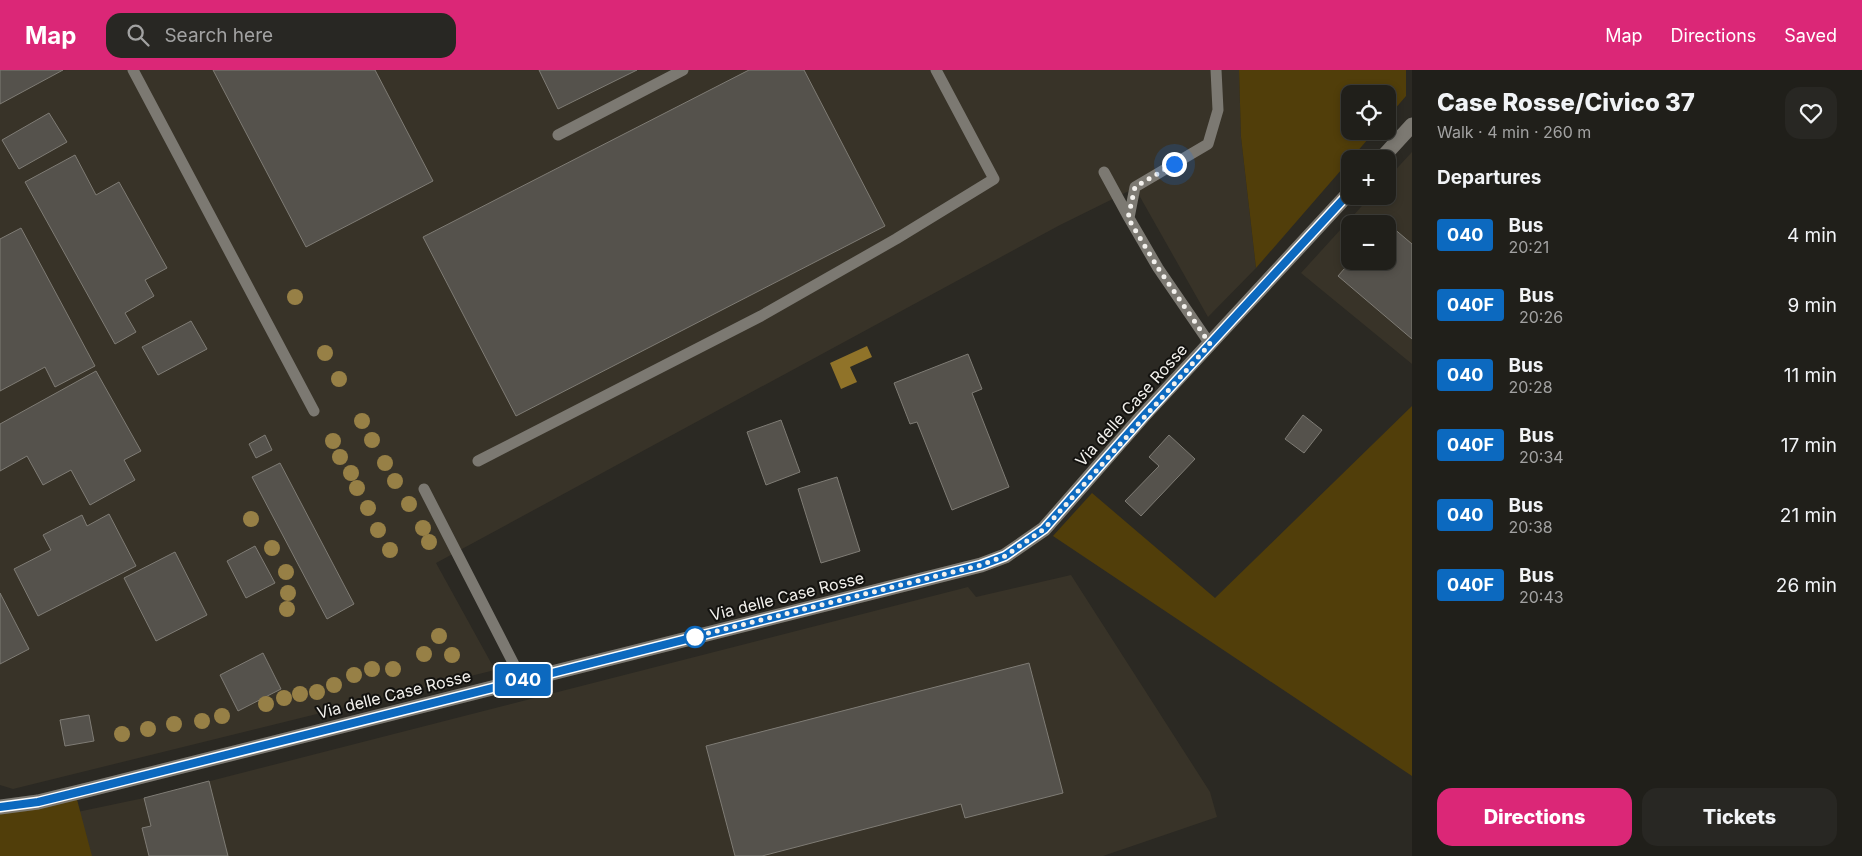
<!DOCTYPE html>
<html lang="en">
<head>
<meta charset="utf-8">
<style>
  body { margin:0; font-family:Inter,sans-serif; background:#282723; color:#f1f3f6; height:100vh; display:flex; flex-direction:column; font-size:19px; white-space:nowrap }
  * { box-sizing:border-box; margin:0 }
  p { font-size:16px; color:#a2a2a2 }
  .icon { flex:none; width:28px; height:28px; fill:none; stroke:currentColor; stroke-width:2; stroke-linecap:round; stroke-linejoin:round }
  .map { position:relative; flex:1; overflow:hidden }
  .panel { display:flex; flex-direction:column; background:#201f1a; width:450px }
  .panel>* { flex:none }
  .badge { padding:0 10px; border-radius:4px; font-size:18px; line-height:32px }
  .tools { position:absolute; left:1341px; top:15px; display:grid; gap:10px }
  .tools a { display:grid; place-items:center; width:55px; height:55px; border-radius:10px; background:#201f1a; box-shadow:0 2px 8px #0003,0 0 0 1px #3d3d39; font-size:25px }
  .you { position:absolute; width:25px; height:25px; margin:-12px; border:4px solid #fff; border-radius:50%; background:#1a73e8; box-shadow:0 0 0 8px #1a73e833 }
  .map>.badge { position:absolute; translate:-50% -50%; box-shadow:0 0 0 2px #fff }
  h2 { padding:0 25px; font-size:19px; line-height:45px }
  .round { display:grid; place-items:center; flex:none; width:52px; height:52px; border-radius:15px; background:#282723 }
  .summary { display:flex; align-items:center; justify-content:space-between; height:85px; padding:0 25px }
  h1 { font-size:24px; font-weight:800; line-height:38px }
  .primary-button { display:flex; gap:10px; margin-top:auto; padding:10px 25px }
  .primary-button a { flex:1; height:58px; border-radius:15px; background:#db2777; color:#fff; font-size:20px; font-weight:800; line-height:58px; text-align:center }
  .primary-button a+a { background:#282723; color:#f1f3f6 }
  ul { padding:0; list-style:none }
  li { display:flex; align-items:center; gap:15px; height:70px; padding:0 25px }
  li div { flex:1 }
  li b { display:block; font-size:19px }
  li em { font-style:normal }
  li .badge { min-width:55px; font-weight:700; text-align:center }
  header { display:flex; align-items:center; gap:30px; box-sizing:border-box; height:70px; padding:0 25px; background:#db2777; color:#fff }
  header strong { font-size:24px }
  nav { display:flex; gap:28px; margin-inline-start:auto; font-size:18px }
  .search { width:350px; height:45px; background:#282723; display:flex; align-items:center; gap:12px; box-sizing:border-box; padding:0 18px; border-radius:15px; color:#a2a2a2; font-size:19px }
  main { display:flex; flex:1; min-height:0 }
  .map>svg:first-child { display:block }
  .built { fill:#383328; fill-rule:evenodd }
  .green { fill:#513e0a }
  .water { fill:#907329 }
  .building { fill:#55524c; stroke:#7f7c75 }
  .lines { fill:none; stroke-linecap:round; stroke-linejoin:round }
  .lane { stroke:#7c7972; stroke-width:11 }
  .secondary { stroke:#7c7972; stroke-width:15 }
  .tree { fill:#978046 }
  .line-casing { stroke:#fff; stroke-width:11 }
  .line { stroke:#0c69bf; stroke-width:8 }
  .walk { stroke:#f3f1ed; stroke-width:5; stroke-dasharray:0 9 }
  .stop-dot { fill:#fff; stroke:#0c69bf; stroke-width:2.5 }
  .labels { text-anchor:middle; stroke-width:4; stroke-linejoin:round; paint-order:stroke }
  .street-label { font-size:16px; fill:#f3f1ed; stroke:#13120f }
</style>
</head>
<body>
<header>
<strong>Map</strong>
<div class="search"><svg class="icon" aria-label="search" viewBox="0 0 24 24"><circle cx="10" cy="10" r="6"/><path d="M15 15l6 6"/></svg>Search here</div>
<nav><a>Map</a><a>Directions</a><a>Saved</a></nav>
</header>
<main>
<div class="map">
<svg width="1412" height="786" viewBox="0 0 1412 786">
  <rect width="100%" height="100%" fill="#2b2923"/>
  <path class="built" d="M0 0H1239L1241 67 1256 198 1208 247 1135 118 1060 155 436 493 495 600 13 719 0 715Z
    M1412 82V294L1301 203 1371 126H1388V108ZM1350 154H1388V191H1350Z
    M1071 505 1210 722 1217 747 1103 786H33L0 752 44 749 144 728 968 517 976 527Z"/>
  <path class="green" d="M1239 0H1406V26L1388 47V24H1350V61H1375L1256 198 1241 67Z
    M1412 336V706L1053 466 1092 423 1215 528Z
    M75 722 92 786H0V736Z"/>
  <path class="water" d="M867 276 872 287 850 297 857 312 841 319 830 293Z"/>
  <path class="building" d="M0 0H63L0 34Z
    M213 0H375L433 111 306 177Z
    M539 0H637L558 39Z
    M749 0H804L885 156 516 346 423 167Z
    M49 43 67 72 19 99 2 70Z
    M75 85 96 125 119 112 167 198 145 210 154 226 125 243 136 262 115 274 25 112Z
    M1385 151 1412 174V269L1338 206 1351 191H1388V154H1383Z
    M21 158 95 296 55 317 45 297 0 321V169Z
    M191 251 207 279 158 305 142 277Z
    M968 284 982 319 972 323 1009 417 952 440 917 352 910 354 894 313Z
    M96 301 141 381 124 390 135 410 90 435 71 400 43 415 27 386 0 401V354Z
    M1303 345 1322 360 1304 383 1285 369Z
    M781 350 800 402 766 415 747 362Z
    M265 365 272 380 256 388 249 374Z
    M1169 365 1195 389 1141 446 1125 431 1159 396 1149 387Z
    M280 393 354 534 327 549 252 407Z
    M837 407 860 481 821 493 798 419Z
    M109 444 136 496 38 546 14 499 51 480 43 465 82 445 87 456Z
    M255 476 275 513 246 528 227 491Z
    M175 482 207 545 156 571 124 508Z
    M0 523 29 579 0 594Z
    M263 583 281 619 238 641 220 605Z
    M1029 593 1063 723 965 748 961 734 762 786H735L706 676Z
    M89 645 94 671 65 676 60 650Z
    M209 711 228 786H149L142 758 151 756 144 728Z"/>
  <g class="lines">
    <path class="lane" d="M133 0 314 341
      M558 65 683 0
      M1104 102 1129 148
      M1210 274 1158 198 1129 148 1135 117 1208 74 1218 40 1216 0
      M478 391 761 246 896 169 994 109 936 0
      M424 419 522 610"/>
    <path class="secondary" d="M1381 89 1412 55
      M0 737 38 732 95 718 981 495 1005 486 1044 459 1142 347 1350 122"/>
  </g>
  <g class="tree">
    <circle cx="295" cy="227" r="8"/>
    <circle cx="325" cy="283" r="8"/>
    <circle cx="339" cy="309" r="8"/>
    <circle cx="362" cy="351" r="8"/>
    <circle cx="372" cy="370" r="8"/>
    <circle cx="333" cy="371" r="8"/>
    <circle cx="340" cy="387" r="8"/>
    <circle cx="385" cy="393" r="8"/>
    <circle cx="351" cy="403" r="8"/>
    <circle cx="395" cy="411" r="8"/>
    <circle cx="357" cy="418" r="8"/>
    <circle cx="409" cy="434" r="8"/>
    <circle cx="368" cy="438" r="8"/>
    <circle cx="251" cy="449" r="8"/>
    <circle cx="423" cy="458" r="8"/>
    <circle cx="378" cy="460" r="8"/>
    <circle cx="429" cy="472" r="8"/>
    <circle cx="272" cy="478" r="8"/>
    <circle cx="390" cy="480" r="8"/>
    <circle cx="286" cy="502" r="8"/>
    <circle cx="288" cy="523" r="8"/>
    <circle cx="287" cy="539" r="8"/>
    <circle cx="439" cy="566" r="8"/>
    <circle cx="424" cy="584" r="8"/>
    <circle cx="452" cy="585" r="8"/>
    <circle cx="372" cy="599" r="8"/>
    <circle cx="393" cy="599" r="8"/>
    <circle cx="354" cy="605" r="8"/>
    <circle cx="334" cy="615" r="8"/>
    <circle cx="317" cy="622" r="8"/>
    <circle cx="300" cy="624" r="8"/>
    <circle cx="284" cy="628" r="8"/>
    <circle cx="266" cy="634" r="8"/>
    <circle cx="222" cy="646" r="8"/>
    <circle cx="202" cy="651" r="8"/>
    <circle cx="174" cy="654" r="8"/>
    <circle cx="148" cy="659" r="8"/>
    <circle cx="122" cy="664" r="8"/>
  </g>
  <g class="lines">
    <g class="line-casing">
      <path id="line" d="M0 737 38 732 95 718 981 495 1005 486 1044 459 1142 348 1350 122"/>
    </g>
    <use href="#line" class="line"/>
    <path class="walk" d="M695 567H693L981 495 1005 486 1044 459 1210 274 1158 198 1128 148 1135 117 1174 94"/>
  </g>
  <circle class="stop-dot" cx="695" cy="567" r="10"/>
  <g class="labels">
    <g class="street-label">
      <text transform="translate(1131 335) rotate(-48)" y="6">Via delle Case Rosse</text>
      <text transform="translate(787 526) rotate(-14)" y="6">Via delle Case Rosse</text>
      <text transform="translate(394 624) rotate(-14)" y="6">Via delle Case Rosse</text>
    </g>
  </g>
</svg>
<div class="tools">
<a><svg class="icon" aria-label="locate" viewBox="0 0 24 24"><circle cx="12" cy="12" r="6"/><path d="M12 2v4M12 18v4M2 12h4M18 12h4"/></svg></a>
<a>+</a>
<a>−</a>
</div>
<div class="you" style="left:1174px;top:94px"></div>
<b class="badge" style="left:523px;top:610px;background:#0c69bf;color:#fff">040</b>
</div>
<section class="panel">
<div class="summary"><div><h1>Case Rosse/Civico 37</h1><p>Walk · 4 min · 260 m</p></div><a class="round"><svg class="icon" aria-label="heart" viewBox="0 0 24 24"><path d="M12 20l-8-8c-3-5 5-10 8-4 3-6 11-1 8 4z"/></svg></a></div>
<h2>Departures</h2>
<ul>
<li><span class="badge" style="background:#0c69bf;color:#fff">040</span><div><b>Bus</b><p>20:21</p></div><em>4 min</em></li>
<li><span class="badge" style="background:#0c69bf;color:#fff">040F</span><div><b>Bus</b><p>20:26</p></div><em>9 min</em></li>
<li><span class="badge" style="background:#0c69bf;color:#fff">040</span><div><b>Bus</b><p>20:28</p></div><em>11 min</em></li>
<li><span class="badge" style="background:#0c69bf;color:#fff">040F</span><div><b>Bus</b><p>20:34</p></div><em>17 min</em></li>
<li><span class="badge" style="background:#0c69bf;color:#fff">040</span><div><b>Bus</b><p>20:38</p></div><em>21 min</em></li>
<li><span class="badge" style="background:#0c69bf;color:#fff">040F</span><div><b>Bus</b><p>20:43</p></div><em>26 min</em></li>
</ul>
<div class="primary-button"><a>Directions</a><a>Tickets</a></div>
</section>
</main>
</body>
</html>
